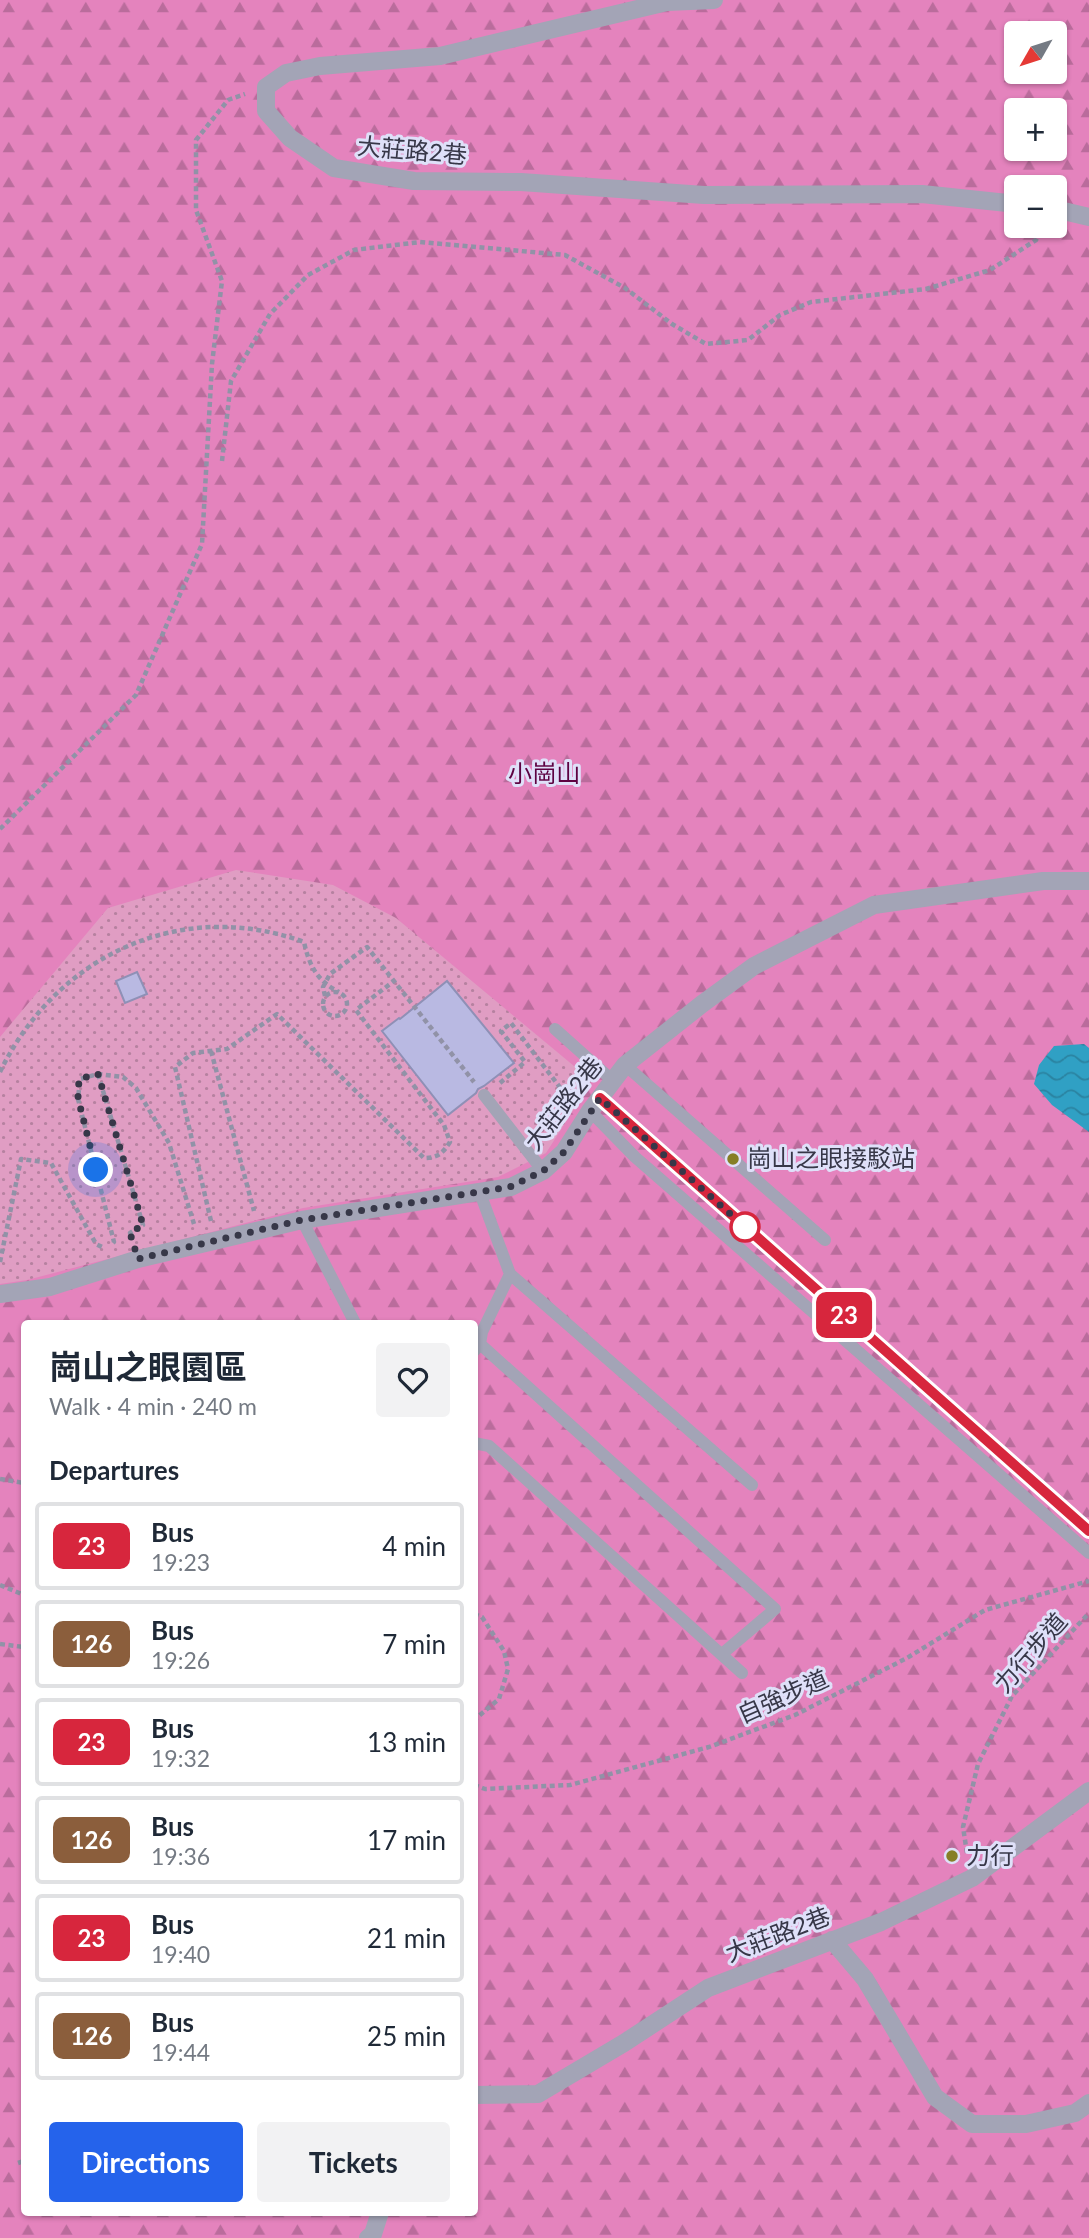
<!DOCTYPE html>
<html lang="en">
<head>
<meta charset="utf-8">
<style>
  body { margin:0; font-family:Lato,"Noto Sans TC",sans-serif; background:#f2f2f3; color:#1f2937; height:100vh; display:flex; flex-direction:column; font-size:26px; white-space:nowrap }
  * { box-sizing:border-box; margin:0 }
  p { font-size:23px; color:#747a83 }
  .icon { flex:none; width:38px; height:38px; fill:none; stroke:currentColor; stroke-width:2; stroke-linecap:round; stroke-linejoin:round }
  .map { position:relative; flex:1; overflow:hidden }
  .drawer { position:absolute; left:21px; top:1320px; width:457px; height:896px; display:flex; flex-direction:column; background:#fff; border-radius:7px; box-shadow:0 2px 5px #0004 }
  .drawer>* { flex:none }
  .badge { padding:0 14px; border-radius:10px; font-size:24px; line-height:46px }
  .needle { width:46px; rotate:231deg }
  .controls { position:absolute; left:1004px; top:21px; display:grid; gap:14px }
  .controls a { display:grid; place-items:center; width:63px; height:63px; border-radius:7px; background:#fff; box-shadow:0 2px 5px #0004; font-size:35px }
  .you { position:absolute; width:35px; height:35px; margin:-18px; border:5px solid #fff; border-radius:50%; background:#1a73e8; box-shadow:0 0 0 10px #1a73e833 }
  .map>.badge { position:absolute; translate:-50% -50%; box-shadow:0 0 0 4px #fff }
  h2 { padding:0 28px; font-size:26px; line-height:63px }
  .round { display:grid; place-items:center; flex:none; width:74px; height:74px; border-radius:7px; background:#f2f2f3 }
  .overview { display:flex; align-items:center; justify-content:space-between; height:119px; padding:0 28px }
  h1 { font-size:33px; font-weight:700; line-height:52px }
  .primary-button { display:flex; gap:14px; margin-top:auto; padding:14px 28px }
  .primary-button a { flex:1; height:80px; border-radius:7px; background:#2563eb; color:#fff; font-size:28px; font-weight:700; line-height:80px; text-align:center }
  .primary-button a+a { background:#f2f2f3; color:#1f2937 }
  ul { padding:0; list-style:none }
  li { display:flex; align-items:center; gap:21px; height:88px; margin:0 14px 10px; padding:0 14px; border:4px solid #e0e1e3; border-radius:7px }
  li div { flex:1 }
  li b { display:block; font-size:26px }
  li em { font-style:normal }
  li .badge { min-width:77px; font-weight:700; text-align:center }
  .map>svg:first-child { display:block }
  .forest { fill:url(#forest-firs); fill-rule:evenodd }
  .park { fill:url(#park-dots) }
  .water { fill:url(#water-waves) }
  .building { fill:#b9b9e2; stroke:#8f90b6; stroke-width:2 }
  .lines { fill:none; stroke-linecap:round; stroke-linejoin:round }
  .path { stroke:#9192a7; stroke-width:4.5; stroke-dasharray:5 3.5; stroke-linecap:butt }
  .service { stroke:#a3a4b6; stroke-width:12 }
  .minor { stroke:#a3a4b6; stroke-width:18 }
  .line-casing { stroke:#fff; stroke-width:16 }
  .line { stroke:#d7263d; stroke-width:10 }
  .walk { stroke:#373748; stroke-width:7; stroke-dasharray:0 12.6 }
  .poi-dot { fill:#867f26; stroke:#dfe0f9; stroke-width:2.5 }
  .stop-dot { fill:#fff; stroke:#d7263d; stroke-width:3.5 }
  .labels { text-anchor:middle; stroke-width:6; stroke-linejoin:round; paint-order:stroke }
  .street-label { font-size:24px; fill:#373748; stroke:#dfe0f9 }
  .park-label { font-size:24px; fill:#5d0242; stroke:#dfe0f9 }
  .poi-label { font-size:24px; fill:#373748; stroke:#dfe0f9; text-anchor:start }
</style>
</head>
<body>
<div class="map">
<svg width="1089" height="2238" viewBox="0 0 1089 2238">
  <defs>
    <pattern id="forest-firs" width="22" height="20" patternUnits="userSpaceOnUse" patternTransform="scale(1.75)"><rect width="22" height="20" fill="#e483bd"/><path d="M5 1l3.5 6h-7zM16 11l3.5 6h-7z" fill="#ba6c9c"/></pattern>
    <pattern id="park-dots" width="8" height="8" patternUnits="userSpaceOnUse" patternTransform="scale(1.75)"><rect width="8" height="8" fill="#e09dc3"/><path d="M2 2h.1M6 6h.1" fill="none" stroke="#b681a0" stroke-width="1.8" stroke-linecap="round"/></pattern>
    <pattern id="water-waves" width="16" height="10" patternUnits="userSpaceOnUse" patternTransform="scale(1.75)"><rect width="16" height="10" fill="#30a0c4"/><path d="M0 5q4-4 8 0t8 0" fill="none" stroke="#2a83a1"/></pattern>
  </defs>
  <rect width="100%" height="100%" fill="#dfe0f9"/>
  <path class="forest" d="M0 0H1089V2238H0ZM1017 33H1055V72H1017ZM1017 110H1055V149H1017ZM1017 187H1055V226H1017ZM24 1323H474V2212H24Z"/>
  <path class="park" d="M236 870 333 885 396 918 592 1081 546 1153 498 1177 303 1208 27 1280 0 1284V1037L108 908Z"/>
  <path class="water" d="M1084 1044 1089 1048V1132L1052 1105 1034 1084 1039 1065 1054 1046Z"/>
  <path class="building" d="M137 972 147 994 125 1003 116 981Z
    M447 981 514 1063 484 1086 478 1089 476 1093 448 1115 382 1031 399 1018 400 1019Z"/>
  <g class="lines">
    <path class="path" d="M222 461 231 381 270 314 308 275 354 250 420 242 565 255 625 288 672 324 706 344 748 340 780 315 811 302 926 289 990 270 1036 240 1042 227
      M0 829 136 695 202 544 212 364 222 281 196 210V140L228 100 245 94
      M323 1004a12 12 0 1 1 24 0a12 12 0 1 1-24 0Z
      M325 996 323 987 330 974 367 947 474 1082
      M211 1051 254 1211
      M0 1072C56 956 180 897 304 942 309 965 317 981 339 992
      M98 1074 143 1225 130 1233 132 1238
      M500 1083 525 1062 501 1031 511 1023 571 1102
      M211 1221 175 1067 193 1053 227 1049 277 1014 424 1158C438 1158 443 1153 450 1142L444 1125 356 1010 394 981
      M113 1243 114 1242 78 1099 80 1079 98 1074 123 1077 136 1088 169 1143 194 1224
      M0 1262 21 1159 51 1163 96 1244 102 1247
      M0 1479 24 1483
      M0 1585 24 1595
      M474 1614 482 1617 504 1651 508 1669 499 1699 474 1720
      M0 1644 24 1647
      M474 1785 485 1789 570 1785 709 1747 795 1715 907 1658 985 1610 1089 1581
      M967 1853 963 1827 978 1764 1012 1696 1089 1613
      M18 2163 24 2161"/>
    <path class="service" d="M555 1029 612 1080
      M625 1065 825 1240
      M484 1095 543 1171
      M600 1098 1089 1531
      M590 1111 635 1157 1089 1553
      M302 1220 355 1323
      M510 1274 752 1485
      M480 1344 775 1609 722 1654
      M474 1351 480 1344 482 1332 510 1274 480 1193
      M474 1443 489 1446 742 1673"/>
    <path class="minor" d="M714 0 667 2 440 56 320 66 286 73 266 87V111L290 138 334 168 414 181 521 182 704 195 922 194 1017 204
      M1055 209 1089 217
      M0 1294 50 1287 138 1259 302 1220 511 1187 543 1171 564 1152 590 1111 625 1065 702 1004 754 966 874 905 1043 881H1089
      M832 1940 865 1979 935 2097 972 2124H1026L1075 2113 1089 2103
      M474 2095 538 2094 624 2043 708 1988 881 1922 972 1878 1089 1791
      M368 2238 373 2234 380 2212"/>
  </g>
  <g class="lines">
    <g class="line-casing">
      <path id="line" d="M600 1098 1089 1531"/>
    </g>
    <use href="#line" class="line"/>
    <path class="walk" d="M96 1170 78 1098 79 1079 98 1074 143 1225 130 1233 138 1259 302 1220 510 1187 543 1171 564 1152 600 1098 745 1227"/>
  </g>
  <g class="poi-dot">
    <circle cx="733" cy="1159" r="7"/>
    <circle cx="952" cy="1856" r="7"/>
  </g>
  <circle class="stop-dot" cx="745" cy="1227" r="14"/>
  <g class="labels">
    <g class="street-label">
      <text transform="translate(412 151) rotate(5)" y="8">大莊路2巷</text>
      <text transform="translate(564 1104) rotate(-52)" y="8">大莊路2巷</text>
      <text transform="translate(1031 1653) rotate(-49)" y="8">力行步道</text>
      <text transform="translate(783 1697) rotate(-24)" y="8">自強步道</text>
      <text transform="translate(778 1935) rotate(-21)" y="8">大莊路2巷</text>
    </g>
    <g class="park-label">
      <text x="544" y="782">小崗山</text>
    </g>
    <g class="poi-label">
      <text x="747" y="1167">崗山之眼接駁站</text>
      <text x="966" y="1864">力行</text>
    </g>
  </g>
</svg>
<div class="controls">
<a><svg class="needle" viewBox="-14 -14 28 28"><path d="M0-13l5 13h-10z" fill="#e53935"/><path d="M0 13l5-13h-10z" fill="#747a83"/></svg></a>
<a>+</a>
<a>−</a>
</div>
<div class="you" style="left:96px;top:1170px"></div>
<b class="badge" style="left:844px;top:1315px;background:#d7263d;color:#fff">23</b>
<section class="drawer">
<div class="overview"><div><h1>崗山之眼園區</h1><p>Walk · 4 min · 240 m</p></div><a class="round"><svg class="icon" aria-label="heart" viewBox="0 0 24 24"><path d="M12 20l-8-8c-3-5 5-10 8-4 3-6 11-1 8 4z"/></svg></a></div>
<h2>Departures</h2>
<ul>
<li><span class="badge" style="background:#d7263d;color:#fff">23</span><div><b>Bus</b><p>19:23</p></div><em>4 min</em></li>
<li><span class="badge" style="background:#8b5e3c;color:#fff">126</span><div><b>Bus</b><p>19:26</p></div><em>7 min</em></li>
<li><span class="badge" style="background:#d7263d;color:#fff">23</span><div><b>Bus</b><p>19:32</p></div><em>13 min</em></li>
<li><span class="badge" style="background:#8b5e3c;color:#fff">126</span><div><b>Bus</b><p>19:36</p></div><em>17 min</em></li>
<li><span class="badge" style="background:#d7263d;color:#fff">23</span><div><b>Bus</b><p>19:40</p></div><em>21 min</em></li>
<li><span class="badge" style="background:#8b5e3c;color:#fff">126</span><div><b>Bus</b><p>19:44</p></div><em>25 min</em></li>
</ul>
<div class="primary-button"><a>Directions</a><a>Tickets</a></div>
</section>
</div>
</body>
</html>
